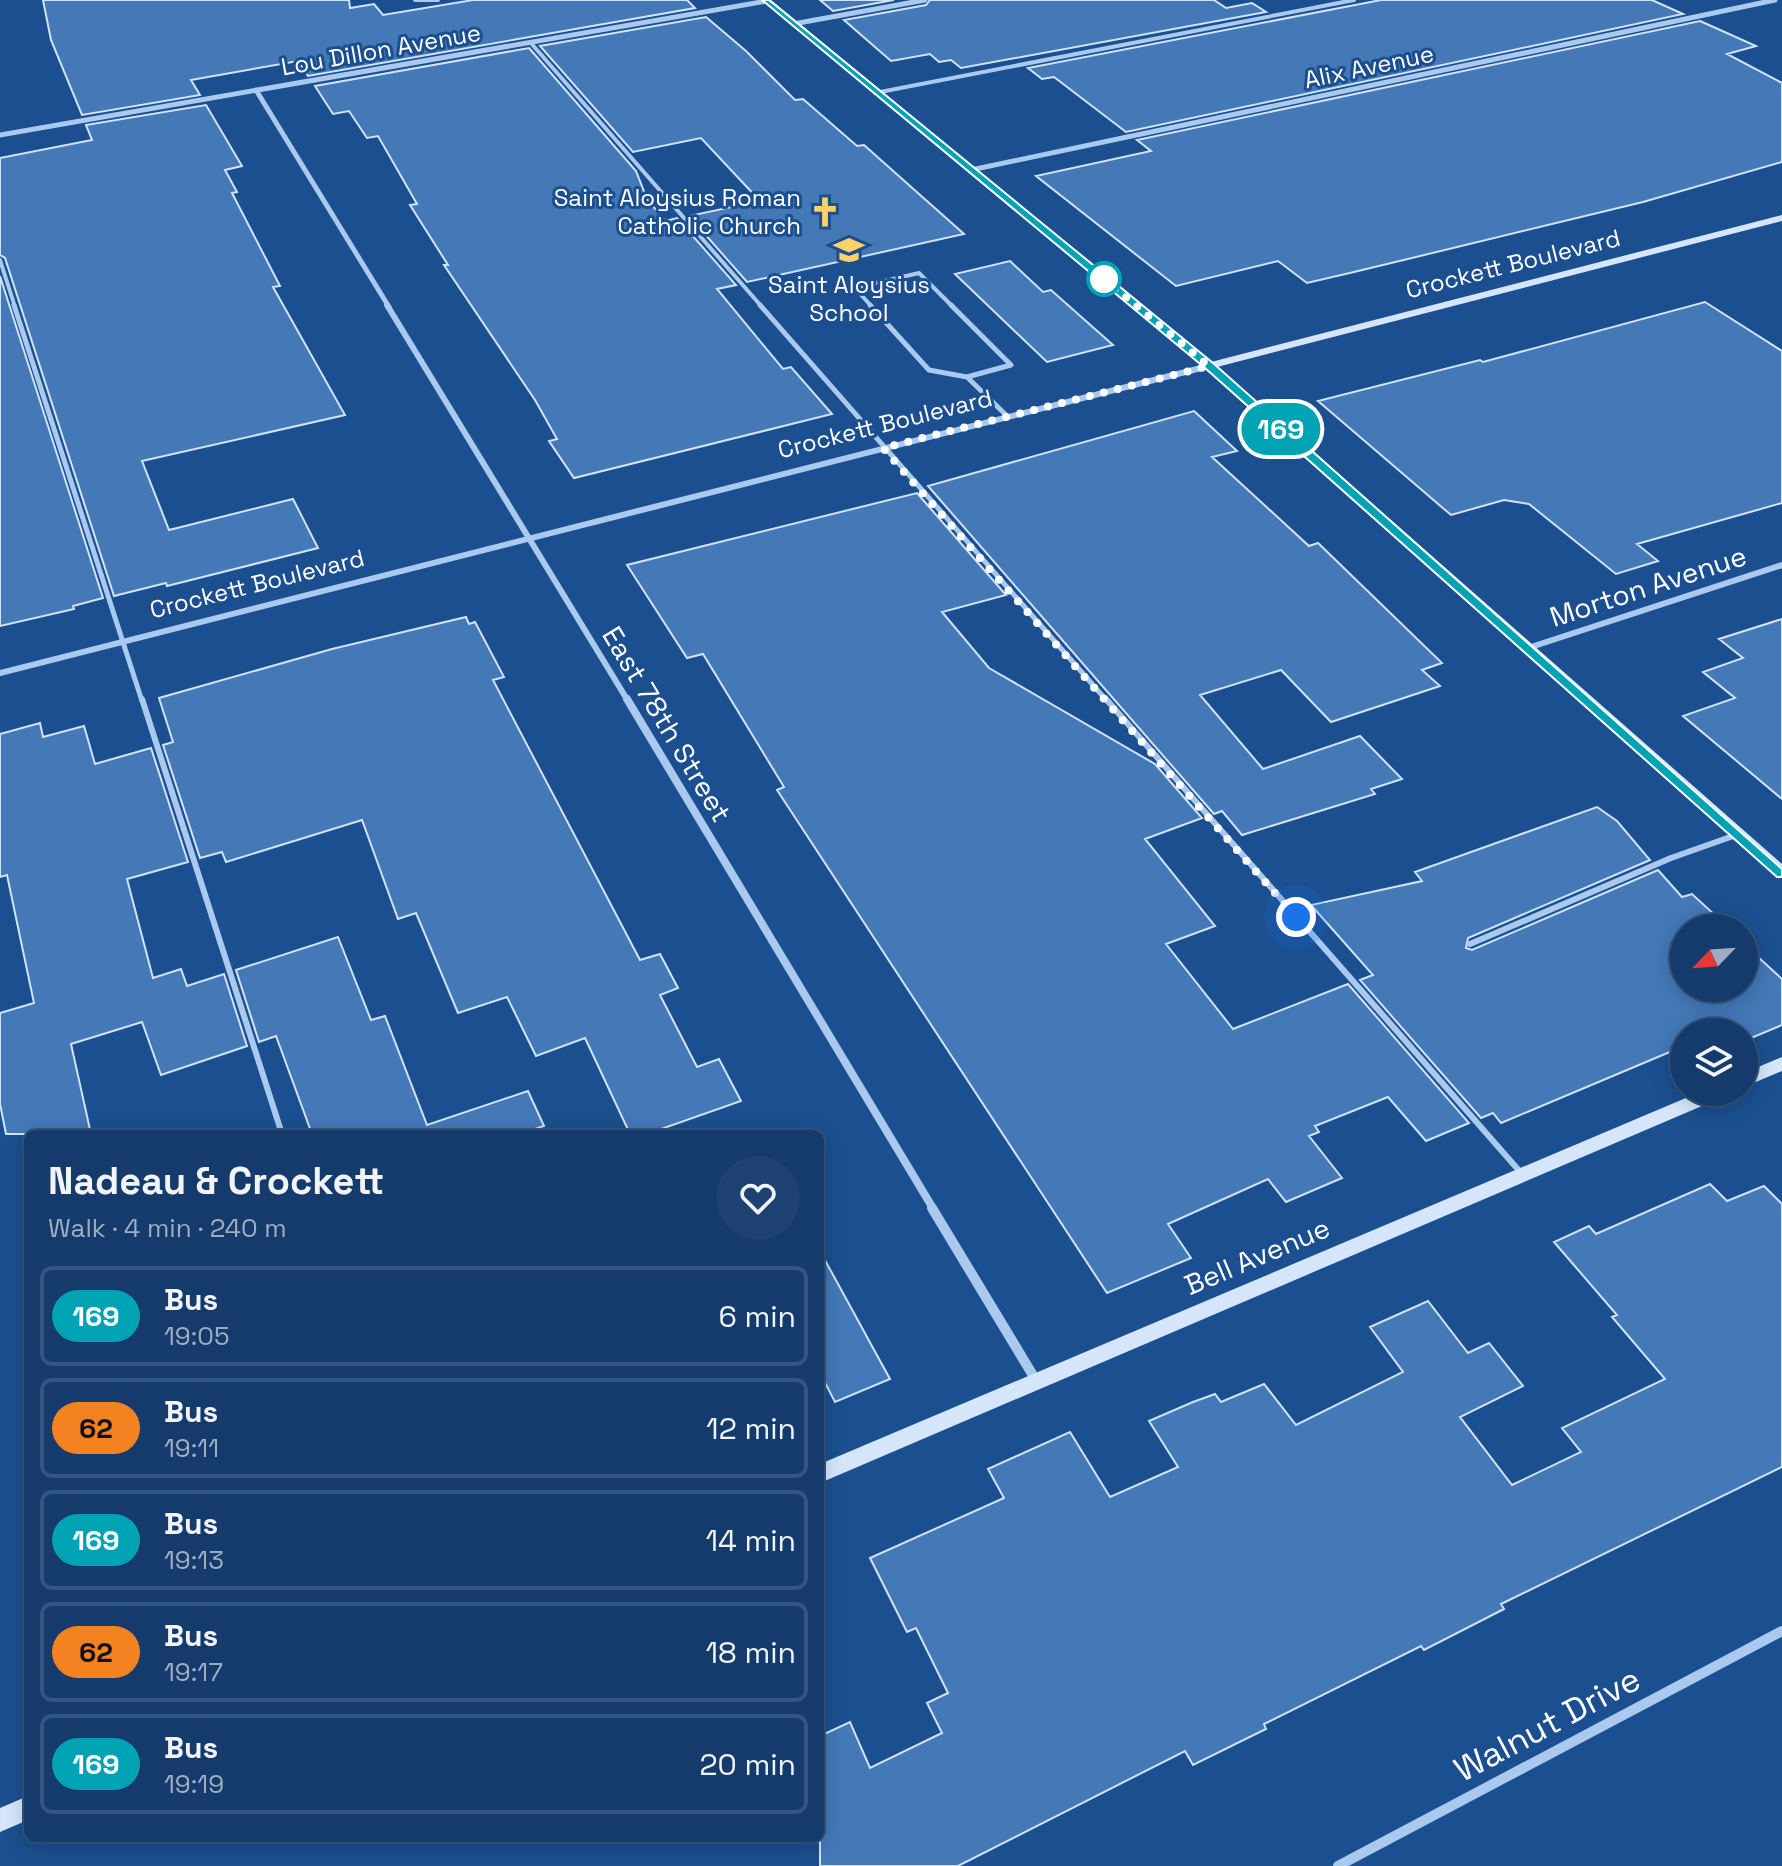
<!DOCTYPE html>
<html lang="en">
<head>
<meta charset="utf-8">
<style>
  body { margin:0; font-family:"Space Grotesk",sans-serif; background:#1d4271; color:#f1f3f6; height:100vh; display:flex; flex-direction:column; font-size:30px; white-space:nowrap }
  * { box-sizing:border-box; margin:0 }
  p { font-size:26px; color:#9dadc1 }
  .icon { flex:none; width:44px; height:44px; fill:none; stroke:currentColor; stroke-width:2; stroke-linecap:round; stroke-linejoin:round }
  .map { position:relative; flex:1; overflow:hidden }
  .drawer { position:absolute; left:24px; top:1130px; width:800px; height:712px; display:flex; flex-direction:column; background:#143b6b; border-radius:12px; box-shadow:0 4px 20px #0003,0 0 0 2px #33557e }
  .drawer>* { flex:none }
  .badge { padding:0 16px; border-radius:26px; font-size:28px; line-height:52px }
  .needle { width:52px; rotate:245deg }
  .controls { position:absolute; left:1670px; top:914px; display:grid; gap:16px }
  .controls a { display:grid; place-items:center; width:88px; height:88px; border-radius:50%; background:#143b6b; box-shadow:0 4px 20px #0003,0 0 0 2px #33557e; font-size:40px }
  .you { position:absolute; width:40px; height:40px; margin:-20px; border:6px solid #fff; border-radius:50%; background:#1a73e8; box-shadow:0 0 0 12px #1a73e833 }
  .map>.badge { position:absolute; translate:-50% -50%; box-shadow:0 0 0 4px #fff }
  .round { display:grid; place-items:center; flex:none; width:84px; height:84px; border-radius:42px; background:#1d4271 }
  .overview { display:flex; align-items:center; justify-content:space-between; height:136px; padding:0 24px }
  h1 { font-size:38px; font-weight:700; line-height:60px }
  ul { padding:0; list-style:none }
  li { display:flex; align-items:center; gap:24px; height:100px; margin:0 16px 12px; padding:0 8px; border:4px solid #33557e; border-radius:12px }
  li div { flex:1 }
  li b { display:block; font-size:30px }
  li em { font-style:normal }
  li .badge { min-width:88px; font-weight:700; text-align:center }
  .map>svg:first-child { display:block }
  .building { fill:#4478b7; stroke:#cfe3fa; stroke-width:2 }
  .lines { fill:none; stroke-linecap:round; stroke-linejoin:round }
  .lane-far2 { stroke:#a9c9ee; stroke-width:4 }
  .lane-far1 { stroke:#a9c9ee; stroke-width:5 }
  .lane { stroke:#a9c9ee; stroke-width:6 }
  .street-far3 { stroke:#a9c9ee; stroke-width:5 }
  .street-far2 { stroke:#a9c9ee; stroke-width:6 }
  .street-far1 { stroke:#a9c9ee; stroke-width:8 }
  .street { stroke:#a9c9ee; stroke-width:10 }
  .secondary { fill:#d6e6fa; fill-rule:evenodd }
  .line { fill:#00a3b4; stroke:#fff; stroke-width:2 }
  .walk { stroke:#fff; stroke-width:8; stroke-dasharray:0 14.4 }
  .stop-dot { fill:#fff; stroke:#00a3b4; stroke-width:4 }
  .labels { text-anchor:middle; stroke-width:6; stroke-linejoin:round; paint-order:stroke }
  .far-street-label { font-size:24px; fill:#fff; stroke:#1b4f8f }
  .far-poi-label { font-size:24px; fill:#fff; stroke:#1b4f8f; text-anchor:end }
  .street-label { font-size:28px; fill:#fff; stroke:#1b4f8f }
  .near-street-label { font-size:34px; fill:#fff; stroke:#1b4f8f }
</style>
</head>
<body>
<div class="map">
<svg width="1782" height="1866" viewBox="0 0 1782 1866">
  <rect width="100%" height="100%" fill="#1b4f8f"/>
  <path class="building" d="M43 0H349L350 8 374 4 383 15 473 0H687L695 8 308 76 298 61 191 80 200 95 82 115 51 40Z
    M820 0H894L833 11Z
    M930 0H1214L1226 8 1252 3 1266 12 961 68 951 60 939 62 930 54 891 61 844 20 926 5Z
    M1381 0H1652L1683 14 1126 132 1054 77 1042 79 1028 68Z
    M706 17 746 51 795 100 803 99 857 146 864 145 964 234 747 282 689 216 760 201 701 138 633 152 540 46Z
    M1700 21 1756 46 1727 54 1782 83V162L1643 202 1354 272 1307 283 1278 261 1176 286 1036 176 1151 151 1137 140Z
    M529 48 636 171 647 199 665 221 677 218 736 285 717 289 783 369 791 367 832 414 574 478 549 441 557 439 535 400 444 265H448L410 205 417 204 378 136 367 138 349 111 333 114 315 86Z
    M206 105 242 166 225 170 237 192 232 193 280 286 273 287 345 415 142 461 169 530 293 499 318 548 167 586 166 583 114 596 5 258 0 255V158L92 140 86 125Z
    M1010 261 1043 292 1051 290 1113 345 1047 362 955 274Z
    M0 276 103 598 73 606 74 609 0 626Z
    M1705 302 1782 351V503L1637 544 1658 561 1616 574 1529 504 1504 500 1451 515 1318 401 1480 360 1483 362Z
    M1194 411 1237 451 1212 457 1309 546 1318 543 1442 663 1422 670 1440 686 1331 722 1281 670 1200 695 1263 769 1360 736 1402 779 1371 789 1375 794 1242 835 1222 811 1214 814 928 486Z
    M917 493 1006 595 942 612 989 668 1155 764 1202 818 1145 839 1215 926 1166 944 1233 1029 1348 984 1469 1123 1426 1141 1388 1097 1315 1126 1319 1132 1309 1136 1342 1178 1286 1202 1268 1179 1168 1224 1191 1258 1107 1293 777 790 784 787 703 654 687 658 627 565Z
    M466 617 469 624 475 622 504 677 493 680 640 960 660 954 678 988 660 995 697 1067 719 1059 741 1101 647 1134H630L585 1038 536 1056 507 997 458 1013 416 913 398 919 362 820 226 862 222 852 200 858 163 745 173 742 159 698 332 649Z
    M1782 619V799L1683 716 1735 698 1703 672 1743 658 1719 639Z
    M40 723 43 737 84 726 95 764 151 748 188 862 127 879 153 978 181 969 187 986 224 974 247 1046 161 1075 142 1022 71 1044 91 1134H6L0 1104V1013L34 1003 7 875 0 877V734Z
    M1597 807 1617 821 1650 860 1468 938 1466 948 1472 950 1658 870 1682 897 1692 894 1729 928H1684V988H1744V944L1782 979V1025L1744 1041V1032H1684V1046L1501 1123 1493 1113 1481 1118 1360 980 1373 975 1311 905 1422 881 1415 872Z
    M338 937 371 1020 385 1016 427 1125 528 1091 544 1126 521 1134H312L276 1036 259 1042 236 970Z
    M1710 1184 1727 1201 1764 1186 1782 1204V1467L1501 1604 1504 1609 1424 1650 1421 1646 1264 1724 1266 1729 1193 1765 1185 1751 958 1866H820V1736L850 1722 870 1768 942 1733 927 1703 948 1693 916 1628 907 1632 870 1558 1004 1498 988 1469 1070 1432 1110 1497 1178 1467 1149 1421 1193 1402 1215 1394 1221 1402 1264 1384 1296 1425 1403 1372 1370 1327 1428 1301 1468 1353 1489 1343 1523 1386 1460 1417 1512 1485 1581 1452 1562 1428 1665 1379 1612 1317 1617 1315 1554 1242 1589 1226 1596 1234Z
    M820 1251 890 1379 835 1402 820 1373Z"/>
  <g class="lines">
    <path class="lane-far2" d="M415 0H438
      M530 42 762 307
      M875 93 1354 0
      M0 260 15 307
      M872 307 855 288 919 273 953 307"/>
    <path class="lane-far1" d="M14 305 142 701
      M760 305 1107 701
      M870 305 929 370 967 377
      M951 305 1011 365 967 377
      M967 377 1007 416"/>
    <path class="lane" d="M142 699 282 1134
      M1106 699 1522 1174
      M1470 944 1671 858 1736 835"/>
    <path class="street-far3" d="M793 24 925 0
      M256 90 389 307
      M0 135 767 1
      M971 170 1775 0"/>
    <path class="street-far2" d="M387 305 628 701
      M1528 648 1782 565
      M0 673 1209 366"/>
    <path class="street-far1" d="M627 699 934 1210"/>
    <path class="street" d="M932 1208 1037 1382
      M1338 1866 1782 1631"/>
    <path class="secondary" d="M762 0H771L1211 362 1782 215V221L1217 367 1782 864V878L1777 877 1205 368Z
      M1782 1057V1071L1744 1087V1073Z
      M1700 1092H1726L1723 1097 820 1483V1464Z
      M28 1796V1820L0 1832V1808Z"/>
  </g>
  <path class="line" d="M762 0H769L1213 363 1782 869V877H1777L1205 368Z"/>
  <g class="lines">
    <path class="walk" d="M1104 279 1209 366 883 448 1296 917"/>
  </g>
  <defs>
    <g id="church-bare" transform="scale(2.4)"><path d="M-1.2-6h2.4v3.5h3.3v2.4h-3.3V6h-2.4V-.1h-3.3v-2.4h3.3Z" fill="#ffd166" stroke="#1b4f8f" stroke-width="2.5" paint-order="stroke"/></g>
    <g id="school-bare" transform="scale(2.4)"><path d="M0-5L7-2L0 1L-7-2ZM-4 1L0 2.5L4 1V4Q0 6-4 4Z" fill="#ffd166" stroke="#1b4f8f" stroke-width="2.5" paint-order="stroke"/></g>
  </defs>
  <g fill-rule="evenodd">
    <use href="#church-bare" x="825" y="212"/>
    <use href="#school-bare" x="849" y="250"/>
  </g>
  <circle class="stop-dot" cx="1104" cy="279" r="16"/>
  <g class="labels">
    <g class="far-street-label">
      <text transform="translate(381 50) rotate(-10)" y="8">Lou Dillon Avenue</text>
      <text transform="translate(1369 67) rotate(-12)" y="8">Alix Avenue</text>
      <text transform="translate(1513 264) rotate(-14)" y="8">Crockett Boulevard</text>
      <text transform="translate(885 424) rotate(-14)" y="8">Crockett Boulevard</text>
      <text transform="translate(257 584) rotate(-14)" y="8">Crockett Boulevard</text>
    </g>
    <g class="far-poi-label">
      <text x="801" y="206">Saint Aloysius Roman<tspan x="801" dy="28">Catholic Church</tspan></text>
      <text x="849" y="293" text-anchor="middle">Saint Aloysius<tspan x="849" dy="28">School</tspan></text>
    </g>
    <g class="street-label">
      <text transform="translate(1648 586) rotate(-18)" y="10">Morton Avenue</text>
      <text transform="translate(667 724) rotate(59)" y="10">East 78th Street</text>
      <text transform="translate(1257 1256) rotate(-23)" y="10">Bell Avenue</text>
    </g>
    <g class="near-street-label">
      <text transform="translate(1547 1724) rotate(-28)" y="12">Walnut Drive</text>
    </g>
  </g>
</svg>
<div class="controls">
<a><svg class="needle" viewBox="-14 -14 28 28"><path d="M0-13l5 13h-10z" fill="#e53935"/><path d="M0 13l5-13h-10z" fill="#9dadc1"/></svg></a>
<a><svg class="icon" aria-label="layers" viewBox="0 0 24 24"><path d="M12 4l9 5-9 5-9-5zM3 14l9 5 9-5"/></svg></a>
</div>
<div class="you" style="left:1296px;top:917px"></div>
<b class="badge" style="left:1281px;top:429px;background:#00a3b4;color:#fff">169</b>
<section class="drawer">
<div class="overview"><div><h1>Nadeau &amp; Crockett</h1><p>Walk · 4 min · 240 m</p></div><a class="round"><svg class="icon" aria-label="heart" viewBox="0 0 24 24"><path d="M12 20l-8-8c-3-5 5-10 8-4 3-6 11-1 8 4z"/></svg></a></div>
<ul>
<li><span class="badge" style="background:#00a3b4;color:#fff">169</span><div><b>Bus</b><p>19:05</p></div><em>6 min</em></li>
<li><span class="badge" style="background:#f58220;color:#111">62</span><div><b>Bus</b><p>19:11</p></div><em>12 min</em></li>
<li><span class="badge" style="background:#00a3b4;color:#fff">169</span><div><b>Bus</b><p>19:13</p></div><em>14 min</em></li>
<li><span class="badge" style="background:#f58220;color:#111">62</span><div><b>Bus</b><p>19:17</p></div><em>18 min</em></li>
<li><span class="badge" style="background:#00a3b4;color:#fff">169</span><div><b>Bus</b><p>19:19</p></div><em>20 min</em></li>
</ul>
</section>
</div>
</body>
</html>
